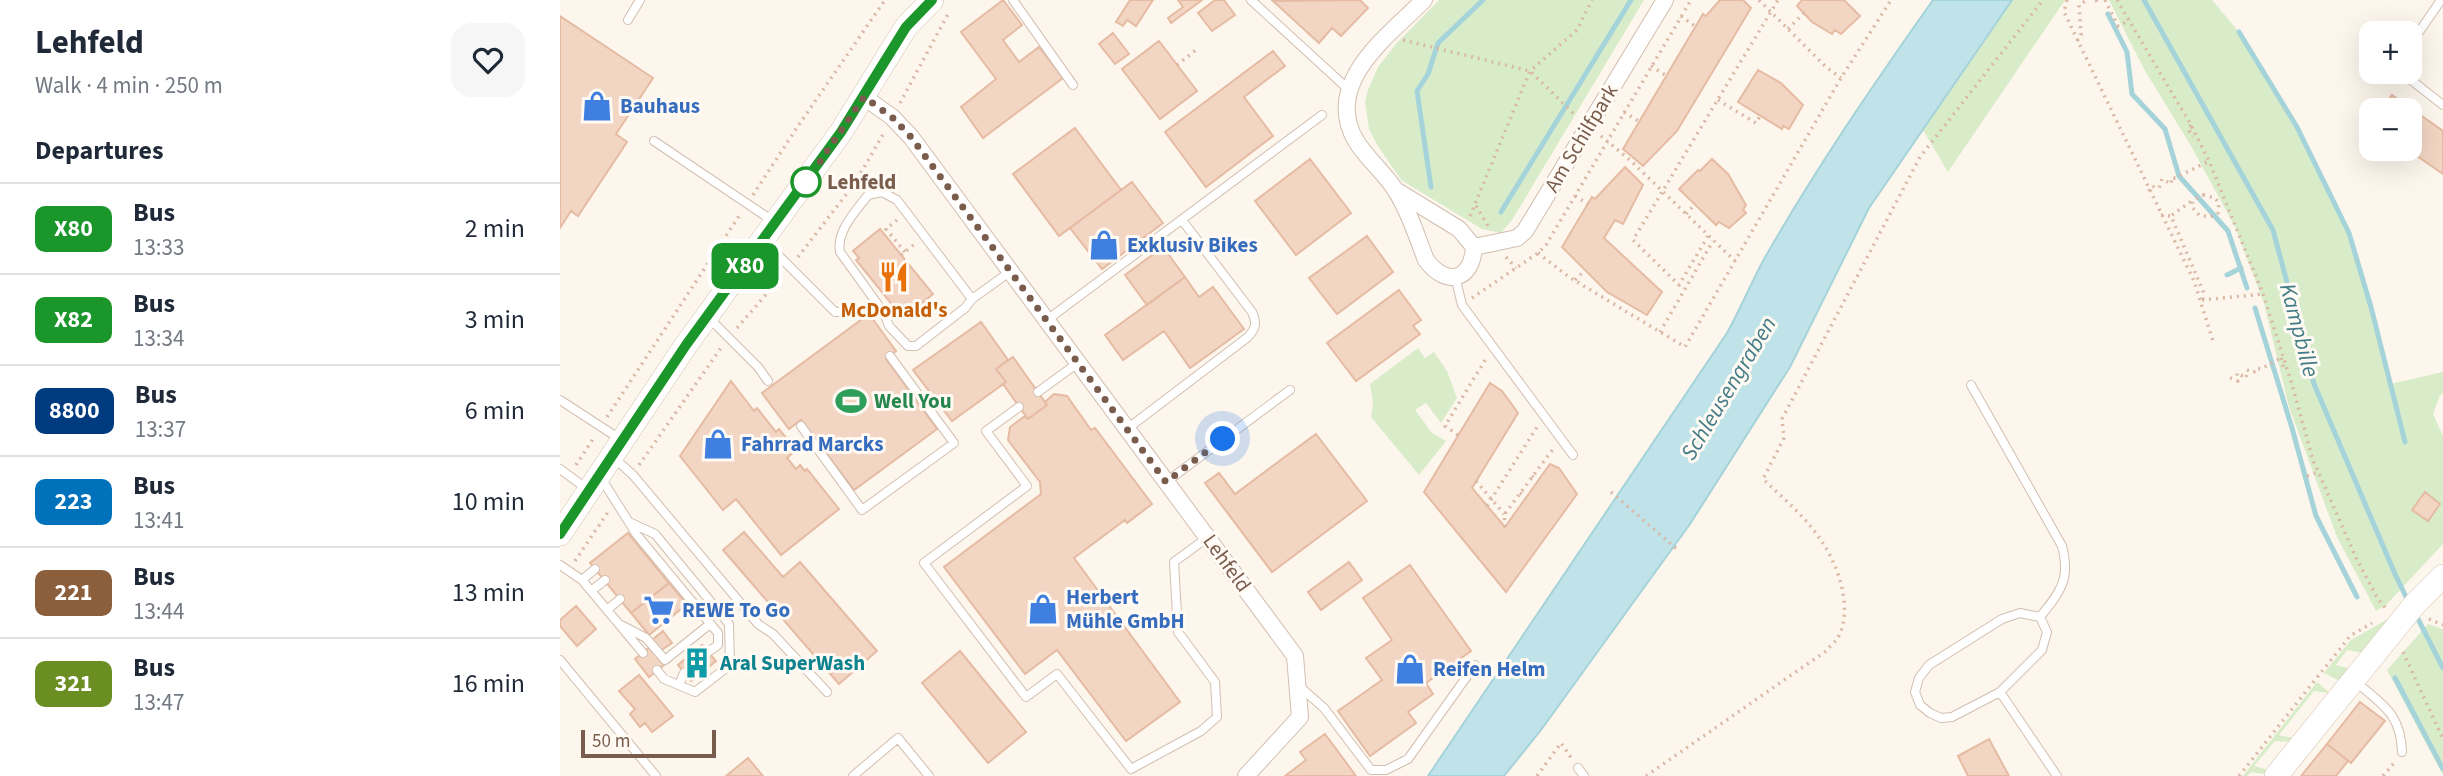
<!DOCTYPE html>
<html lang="en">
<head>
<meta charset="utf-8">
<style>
  body { margin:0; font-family:"Source Sans 3",sans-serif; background:#f6f6f7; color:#1f2937; height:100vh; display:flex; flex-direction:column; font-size:26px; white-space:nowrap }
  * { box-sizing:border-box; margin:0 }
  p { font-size:23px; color:#747a83 }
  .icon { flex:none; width:38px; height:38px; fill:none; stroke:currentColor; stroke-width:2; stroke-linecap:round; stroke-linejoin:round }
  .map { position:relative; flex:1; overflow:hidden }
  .panel { display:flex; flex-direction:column; background:#fff; width:560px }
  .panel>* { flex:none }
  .badge { padding:0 14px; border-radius:10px; font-size:24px; line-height:46px }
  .tools { position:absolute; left:1799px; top:21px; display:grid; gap:14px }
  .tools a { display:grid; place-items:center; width:63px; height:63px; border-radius:14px; background:#fff; box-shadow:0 7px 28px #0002; font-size:35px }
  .scale { position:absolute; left:21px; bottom:18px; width:135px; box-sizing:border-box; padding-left:7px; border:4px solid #7a5c4d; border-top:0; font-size:19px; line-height:24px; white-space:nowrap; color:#7a5c4d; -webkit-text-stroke:5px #fffaf3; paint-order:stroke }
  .you { position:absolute; width:35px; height:35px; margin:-18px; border:5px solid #fff; border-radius:50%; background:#1a73e8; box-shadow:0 0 0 10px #1a73e833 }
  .map>.badge { position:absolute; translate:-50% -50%; box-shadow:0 0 0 4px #fff }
  h2 { padding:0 35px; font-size:26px; line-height:63px }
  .round { display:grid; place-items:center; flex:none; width:74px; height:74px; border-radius:21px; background:#f6f6f7 }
  .headline { display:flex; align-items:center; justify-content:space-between; height:119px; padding:0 35px }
  h1 { font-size:33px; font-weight:700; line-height:52px }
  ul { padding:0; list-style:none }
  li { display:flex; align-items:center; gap:21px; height:91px; padding:0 35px; border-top:2px solid #e0e1e3 }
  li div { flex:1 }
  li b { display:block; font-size:26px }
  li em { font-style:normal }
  li .badge { min-width:77px; font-weight:700; text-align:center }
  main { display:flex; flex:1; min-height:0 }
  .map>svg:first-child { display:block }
  .green { fill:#d8ecc9 }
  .water { fill:#bfe3e8; stroke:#a5d3da; stroke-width:2 }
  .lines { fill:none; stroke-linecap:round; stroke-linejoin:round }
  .stream { stroke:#a5d3da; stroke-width:5 }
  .building { fill:#f3d5c3; stroke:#e6bba3; stroke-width:2 }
  .lane-casing { stroke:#d1beb0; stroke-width:10 }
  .street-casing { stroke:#d1beb0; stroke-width:18 }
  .secondary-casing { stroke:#d6c0b0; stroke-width:24 }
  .path { stroke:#d9b8a5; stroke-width:3.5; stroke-dasharray:2 5; stroke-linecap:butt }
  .lane { stroke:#fff; stroke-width:8 }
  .street { stroke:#fff; stroke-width:16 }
  .secondary { stroke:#fff; stroke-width:23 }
  .line-casing { stroke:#fff; stroke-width:16 }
  .line { stroke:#1a962b; stroke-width:10 }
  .walk { stroke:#7a5c4d; stroke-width:7; stroke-dasharray:0 12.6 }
  .stop-dot { fill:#fff; stroke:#1a962b; stroke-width:3.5 }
  .labels { text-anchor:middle; stroke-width:6; stroke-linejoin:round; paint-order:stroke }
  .shop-label { font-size:21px; font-weight:bold; fill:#366cbe; stroke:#fffaf3; text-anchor:start }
  .street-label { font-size:21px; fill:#7a5c4d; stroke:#fffaf3 }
  .stop-label { font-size:21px; font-weight:bold; fill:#7a5c4d; stroke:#fffaf3; text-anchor:start }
  .food-label { font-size:21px; font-weight:bold; fill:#c56008; stroke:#fffaf3 }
  .leisure-label { font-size:21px; font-weight:bold; fill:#27864d; stroke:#fffaf3; text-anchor:start }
  .culture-label { font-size:21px; font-weight:bold; fill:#0d838f; stroke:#fffaf3; text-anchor:start }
  .water-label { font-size:23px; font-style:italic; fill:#437c86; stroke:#fffaf3 }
</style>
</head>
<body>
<main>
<section class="panel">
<div class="headline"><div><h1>Lehfeld</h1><p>Walk · 4 min · 250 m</p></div><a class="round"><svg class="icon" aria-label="heart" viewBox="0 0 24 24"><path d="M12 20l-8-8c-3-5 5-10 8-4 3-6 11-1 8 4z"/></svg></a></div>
<h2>Departures</h2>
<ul>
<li><span class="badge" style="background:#1a962b;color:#fff">X80</span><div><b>Bus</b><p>13:33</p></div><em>2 min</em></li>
<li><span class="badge" style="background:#1a962b;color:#fff">X82</span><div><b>Bus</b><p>13:34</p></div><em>3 min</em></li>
<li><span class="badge" style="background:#003b80;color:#fff">8800</span><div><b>Bus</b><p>13:37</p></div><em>6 min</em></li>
<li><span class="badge" style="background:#0072bc;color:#fff">223</span><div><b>Bus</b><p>13:41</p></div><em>10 min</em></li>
<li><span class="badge" style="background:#8b5e3c;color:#fff">221</span><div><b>Bus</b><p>13:44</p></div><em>13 min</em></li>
<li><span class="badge" style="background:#6b8e23;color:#fff">321</span><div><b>Bus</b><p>13:47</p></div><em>16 min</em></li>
</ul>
</section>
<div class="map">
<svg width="1883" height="776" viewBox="0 0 1883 776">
  <rect width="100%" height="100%" fill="#fdf6ec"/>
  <path class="green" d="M879 0H1084L952 220 941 233 922 229 841 180 818 146 809 129 805 102 808 90 818 67 836 44Z
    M1452 0H1505L1388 172 1363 130Z
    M1549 0H1652L1679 32 1737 127 1789 233 1830 384 1883 372V393L1880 395 1873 414 1883 436V544L1827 604 1816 611 1777 537 1729 407 1704 303 1675 227 1631 146 1584 69Z
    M858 348 865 358 874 352 887 371 897 398 881 423 866 403 855 410 872 433 886 441 859 475 811 417 813 403 810 384Z
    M1828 619 1804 653 1787 650 1776 665 1792 669 1782 682 1764 673 1791 640Z
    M1868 624 1883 629V775L1827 670Z
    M1757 682 1770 693 1754 691 1719 735 1733 738 1730 742 1715 741 1694 766 1708 770 1704 774 1691 772 1687 776H1683Z"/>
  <path class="water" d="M1373 0H1452L1309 208 1230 367 1130 524 981 730 944 776H868L1167 333C1180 310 1190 285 1203 261 1254 171 1313 85 1373 0Z"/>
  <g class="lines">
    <path class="stream" d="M1584 0 1713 230 1754 384 1835 574 1849 603
      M1548 14 1567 52 1572 94 1605 129 1619 176 1668 231 1687 288
      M1679 32 1737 127 1789 233 1811 307 1845 442
      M871 187 857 91 868 74 878 43 923 0
      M941 212 1071 0
      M1667 275 1681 268
      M1695 308 1732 428 1756 516 1797 597
      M1856 615 1883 668
      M1835 678 1883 769"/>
  </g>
  <path class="building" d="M443 0 462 25 443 40 459 62 479 47 503 78 423 138 401 107 436 79 401 32Z
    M570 0H593L576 26 567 20 563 26 556 22Z
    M618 0H642L611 23 608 18 623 7Z
    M655 0H664L675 15 652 31 638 13Z
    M800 0 808 8 781 36 772 28 759 43 713 1Z
    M1160 0H1183L1191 8 1117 131 1083 166 1063 149 1143 14 1146 16Z
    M1242 0H1284L1300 16 1281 34 1275 30 1272 34 1252 22 1237 6Z
    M0 16 93 78 56 134 67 142 18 216 11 211 0 228Z
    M553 33 569 54 555 64 539 44Z
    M599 41 637 91 600 119 562 69Z
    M713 51 725 66 684 97 713 136 646 187 605 132Z
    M1198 70 1221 83 1243 105 1229 129 1223 126 1222 129 1178 102Z
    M1832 95 1883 131V174L1847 149H1850V110H1821Z
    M515 128 561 190 499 236 453 174Z
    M750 159 791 213 736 255 695 201Z
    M1152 159 1168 174 1186 205 1183 210 1186 213 1169 228 1159 222 1156 225 1119 189 1138 170 1140 171Z
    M1065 167 1083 185 1063 224 1055 220 1044 238 1102 292 1087 315 1047 292 1002 247 1032 197 1035 199Z
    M572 182 603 223 542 269 510 228Z
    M320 229 373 294 343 318 296 260 299 258 293 251Z
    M807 236 833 272 777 314 749 278Z
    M603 247 625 277 587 305 565 275Z
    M625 277 639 297 653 287 684 329 630 368 604 331 563 360 545 335Z
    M839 290 861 320 853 326 860 334 796 381 767 343Z
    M309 314 336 351 326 359 377 429 294 490 241 420 229 429 202 393Z
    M421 322 448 360 436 369 446 382 392 421 353 370Z
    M453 357 487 405 468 419 443 384 446 382 436 369Z
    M171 381 194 411 197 408 216 432 219 429 236 450 227 458 236 469 240 465 245 471 247 469 279 509 221 555 176 499 163 510 120 456Z
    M930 383 942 391 958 413 912 488 945 527 990 464 999 468 1017 494 946 592 864 492Z
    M494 394 507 396 531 430 535 428 592 504 567 523 565 520 514 558 620 702 566 741 497 650 465 674 384 567 481 494 480 482 448 440 450 427 465 416 468 419 487 405 485 402Z
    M756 434 807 501 712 572 645 483 659 473 675 494Z
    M1865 492 1880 504 1868 521 1852 510Z
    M184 532 223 577 240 562 317 651 279 684 163 550Z
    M68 533 109 583 71 613 30 563Z
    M789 562 802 580 761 610 748 592Z
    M850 565 911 651 866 683 873 694 848 712 856 723 810 756 778 711 822 680 806 658 832 640 803 598Z
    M109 583 127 604 89 635 71 613Z
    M16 606 36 629 17 646 0 626V620Z
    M103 631 112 643 100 651 92 640Z
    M142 645 156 661 131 681 118 665Z
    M90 647 104 665 89 677 75 659Z
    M400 651 466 732 428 763 362 683Z
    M79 675 113 716 92 732 85 723 80 727 70 714 75 709 59 691Z
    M1800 702 1825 721 1791 763 1767 744Z
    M765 734 796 776H725L746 760 740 752Z
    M1429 739 1449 776H1408L1398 756Z
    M1767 744 1788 761 1776 776H1741Z
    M188 758 203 776H166Z"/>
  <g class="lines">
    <g class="lane-casing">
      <path id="lane" d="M453 0 513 85
        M691 0 788 89
        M68 20 80 0
        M1850 45 1881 0
        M1841 72 1883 105
        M94 141 213 221
        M205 242 275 312 296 311
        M895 276 902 305 1013 455
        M412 299 405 308 356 346H348L329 326 324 313 280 252C276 231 296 211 308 195L322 192 337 200 412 299 451 271
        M150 319 198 367 208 381
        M487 320 762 115
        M1411 385 1502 546C1511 580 1500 592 1480 617
        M478 392 519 362
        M0 400 60 439
        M459 407 426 431 467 486 364 563 466 697 497 674 571 769 641 731 657 717 655 682 618 632 614 562 648 537
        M241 426 302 510 394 443 330 356
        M567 429 688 337C696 328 697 323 692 312L622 220
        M54 458 73 475 198 624 213 634 267 692
        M0 469 27 489
        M41 478 77 535 158 633V645L148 652
        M606 482 730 390
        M69 522 95 534 169 624 170 665 135 692 104 679 97 670
        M0 565 22 580 83 653
        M22 580 35 569
        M31 591 45 580
        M47 610 60 599
        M1460 613 1480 617 1487 632 1482 650 1440 692 1392 717 1381 718 1370 713 1360 705 1355 692 1359 678 1369 665 1442 619Z
        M61 625 86 638 105 660 150 624
        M0 660 96 776
        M1796 682C1823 705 1841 714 1842 752
        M119 685 124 673
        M739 686 764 708 811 770H826L848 759 915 665
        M1440 692 1497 776
        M1018 768 1024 776
        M293 776 338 738 369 776"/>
    </g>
    <g class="street-casing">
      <path id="street" d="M304 97 332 117 351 137 735 656 740 717 686 776
        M837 191 899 229 914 247C912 281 886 287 866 260 857 237 849 211 836 191 825 173 807 159 796 141 762 83 828 36 864 0
        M914 247 957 238 965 231 1105 0"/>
    </g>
    <g class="secondary-casing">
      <path id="secondary" d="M0 534 126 345 281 132 346 27 372 0
        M1716 776 1855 604 1883 576"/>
    </g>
    <path class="path" d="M1199 0 1266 67 1281 78
      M1507 0 1504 12 1634 281 1653 341
      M1536 0 1538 4
      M1545 0 1558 26 1570 20
      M1557 0 1631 125 1649 161 1703 294 1731 381 1753 460 1797 560 1818 599 1827 610
      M1121 16 1136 27
      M1228 29 1244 13
      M843 40 970 71 1016 116
      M1517 41 1521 35 1519 5 1527 0
      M617 65 636 50
      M1091 66 1107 76
      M1158 100 1196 123 1200 116
      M340 103 388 14
      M1064 112 1080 122
      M1631 125 1628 129 1633 137
      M1041 136 1071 161 1175 261
      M1589 191 1591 186 1599 188 1602 179 1611 184 1612 177 1615 178 1649 161
      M193 195 238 126 325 0
      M1643 195 1655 198 1659 203 1658 213 1650 217 1639 215 1632 207 1633 200Z
      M1015 196 1028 204
      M916 206 930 229
      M1126 214 1135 204
      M1601 215 1611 216 1643 291V300
      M1612 215 1633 200
      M910 216 970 71 1017 30 1032 0
      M337 220 326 229 345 252
      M1148 236 1119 285 1073 240 1218 0
      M978 253 1009 277 1125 347 1281 78 1331 0
      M341 255 356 243
      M238 257 295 183 325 131
      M946 257 956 268
      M1015 280 1025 270
      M912 298 978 253 986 245 1131 0
      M1642 300 1703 294
      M177 328 222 276
      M1100 332 1153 241
      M1721 358 1724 370
      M1670 378 1678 381 1677 373 1686 378 1687 370 1694 372 1696 368 1701 369 1721 358
      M47 417 181 213
      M898 435 885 426 927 357
      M16 465 35 436
      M79 465 161 348
      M972 476 978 481
      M1747 476 1758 472
      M916 481 944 514
      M1051 492 1119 551
      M960 493 966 498
      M927 506 977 427
      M945 527 944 515 993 449
      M15 561 48 512
      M1869 619 1883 625
      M1843 652 1883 739
      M977 776 1001 743 1012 759
      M1086 776 1266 651C1269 647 1274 643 1277 639 1294 612 1279 566 1262 542 1247 518 1224 499 1203 479L1224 438 1222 419 1360 157 1483 0
      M1679 776 1790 636 1812 623
      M1823 776 1835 762"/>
    <use href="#lane" class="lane"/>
    <use href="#street" class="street"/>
    <use href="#secondary" class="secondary"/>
  </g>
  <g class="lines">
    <g class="line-casing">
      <path id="line" d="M0 534 126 345 281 132 346 27 372 0"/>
    </g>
    <use href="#line" class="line"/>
    <path class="walk" d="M246 182 304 97 332 117 351 137 606 482 663 439"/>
  </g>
  <defs>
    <g id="shop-bare" transform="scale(2.415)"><path d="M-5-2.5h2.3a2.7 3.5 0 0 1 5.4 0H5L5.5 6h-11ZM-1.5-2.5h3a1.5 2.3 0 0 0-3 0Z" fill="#3f7fe0" stroke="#fffaf3" stroke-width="2.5" paint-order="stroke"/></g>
    <g id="restaurant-bare" transform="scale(2.415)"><path d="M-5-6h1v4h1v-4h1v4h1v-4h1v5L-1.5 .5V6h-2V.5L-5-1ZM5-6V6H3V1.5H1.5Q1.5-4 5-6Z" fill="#e8710a" stroke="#fffaf3" stroke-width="2.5" paint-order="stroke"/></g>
    <g id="stadium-bare" transform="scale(2.415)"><path d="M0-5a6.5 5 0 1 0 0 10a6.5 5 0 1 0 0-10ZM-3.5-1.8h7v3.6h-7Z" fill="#2e9e5b" stroke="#fffaf3" stroke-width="2.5" paint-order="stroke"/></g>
    <g id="supermarket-bare" transform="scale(2.415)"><path d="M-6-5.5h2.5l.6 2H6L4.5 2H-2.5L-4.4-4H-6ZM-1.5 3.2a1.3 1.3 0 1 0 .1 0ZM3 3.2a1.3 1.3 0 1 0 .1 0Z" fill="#3f7fe0" stroke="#fffaf3" stroke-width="2.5" paint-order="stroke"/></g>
    <g id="building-bare" transform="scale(2.415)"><path d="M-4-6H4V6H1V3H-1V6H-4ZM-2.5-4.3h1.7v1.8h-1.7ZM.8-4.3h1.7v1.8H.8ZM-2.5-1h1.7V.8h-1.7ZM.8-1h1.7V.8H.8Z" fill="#0f9aa8" stroke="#fffaf3" stroke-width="2.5" paint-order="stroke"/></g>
  </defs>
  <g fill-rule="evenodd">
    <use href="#shop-bare" x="37" y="106"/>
    <use href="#shop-bare" x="544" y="245"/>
    <use href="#restaurant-bare" x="334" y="277"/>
    <use href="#stadium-bare" x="291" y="401"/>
    <use href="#shop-bare" x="158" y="444"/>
    <use href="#shop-bare" x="483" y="609"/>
    <use href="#supermarket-bare" x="99" y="610"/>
    <use href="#building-bare" x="137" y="663"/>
    <use href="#shop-bare" x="850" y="669"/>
  </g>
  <circle class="stop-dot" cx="246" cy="182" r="14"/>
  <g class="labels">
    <g class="shop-label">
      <text x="60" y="113">Bauhaus</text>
      <text x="567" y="252">Exklusiv Bikes</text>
      <text x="181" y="451">Fahrrad Marcks</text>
      <text x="506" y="604">Herbert<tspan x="506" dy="24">Mühle GmbH</tspan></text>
      <text x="122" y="617">REWE To Go</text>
      <text x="873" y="676">Reifen Helm</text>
    </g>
    <g class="street-label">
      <text transform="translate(1021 138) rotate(-59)" y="7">Am Schilfpark</text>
      <text transform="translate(667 563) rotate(54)" y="7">Lehfeld</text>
    </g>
    <g class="stop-label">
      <text x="267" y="189">Lehfeld</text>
    </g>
    <g class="food-label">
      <text x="334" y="317">McDonald's</text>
    </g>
    <g class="leisure-label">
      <text x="314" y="408">Well You</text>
    </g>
    <g class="culture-label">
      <text x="160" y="670">Aral SuperWash</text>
    </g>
    <g class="water-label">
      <text transform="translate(1740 330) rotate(75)" y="8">Kampbille</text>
      <text transform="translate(1168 388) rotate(-59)" y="8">Schleusengraben</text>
    </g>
  </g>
</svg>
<div class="tools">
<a>+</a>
<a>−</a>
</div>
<div class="scale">50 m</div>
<div class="you" style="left:663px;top:439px"></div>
<b class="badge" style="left:185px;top:266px;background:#1a962b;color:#fff">X80</b>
</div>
</main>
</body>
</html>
